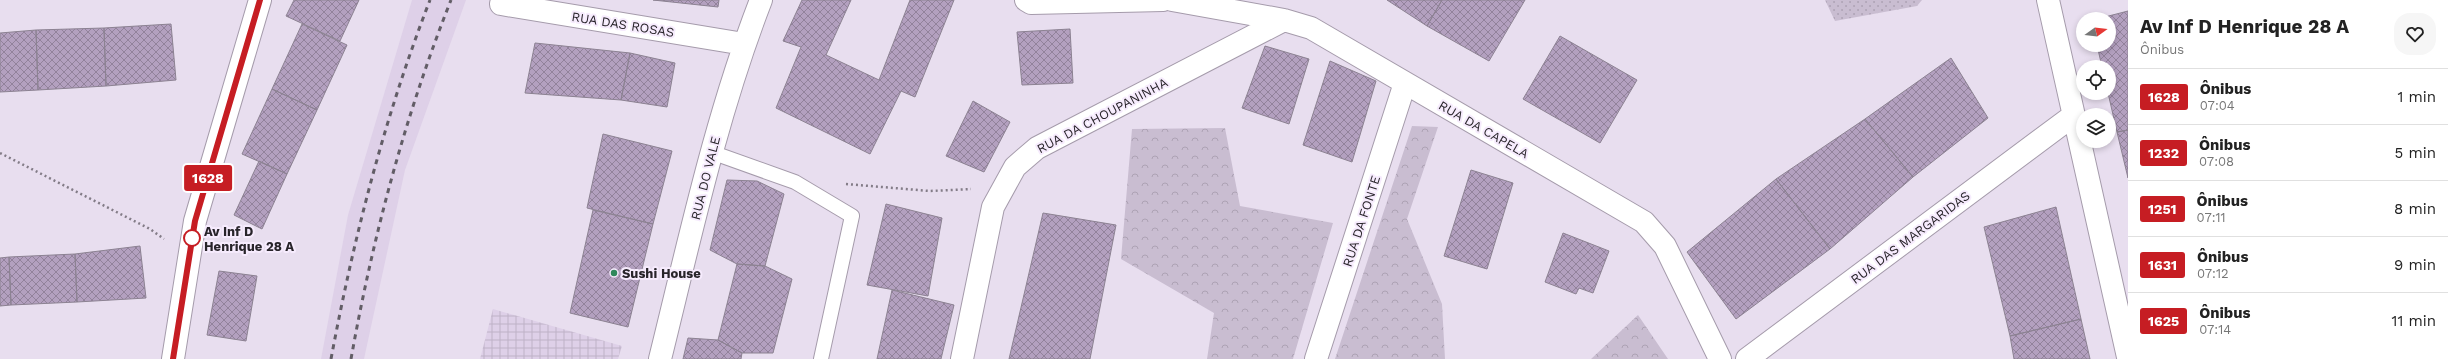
<!DOCTYPE html>
<html lang="pt">
<head>
<meta charset="utf-8">
<style>
  body { margin:0; font-family:"Work Sans",sans-serif; background:#f6f6f6; color:#222; height:100vh; display:flex; flex-direction:column; font-size:15px; white-space:nowrap }
  * { box-sizing:border-box; margin:0 }
  p { font-size:13px; color:#767676 }
  .icon { flex:none; width:22px; height:22px; fill:none; stroke:currentColor; stroke-width:2; stroke-linecap:round; stroke-linejoin:round }
  .map { position:relative; flex:1; overflow:hidden }
  .sheet { display:flex; flex-direction:column; background:#fff; width:320px }
  .sheet>* { flex:none }
  .badge { padding:0 8px; border-radius:3px; font-size:14px; line-height:26px }
  .needle { width:26px; rotate:75deg }
  .buttons { position:absolute; left:2076px; top:12px; display:grid; gap:8px }
  .buttons a { display:grid; place-items:center; width:40px; height:40px; border-radius:50%; background:#fff; box-shadow:0 2px 6px #0003; font-size:20px }
  .map>.badge { position:absolute; translate:-50% -50%; box-shadow:0 0 0 2px #fff }
  .round { display:grid; place-items:center; flex:none; width:42px; height:42px; border-radius:16px; background:#f6f6f6 }
  .head { display:flex; align-items:center; justify-content:space-between; height:68px; padding:0 12px }
  h1 { font-size:19px; font-weight:700; line-height:30px }
  ul { padding:0; list-style:none }
  li { display:flex; align-items:center; gap:12px; height:56px; padding:0 12px; border-top:1px solid #e0e0e0 }
  li div { flex:1 }
  li b { display:block; font-size:15px }
  li em { font-style:normal }
  li .badge { min-width:44px; font-weight:700; text-align:center }
  main { display:flex; flex:1; min-height:0 }
  .map>svg:first-child { display:block }
  .built { fill:#ded0e8 }
  .industrial { fill:url(#industrial-grid) }
  .green { fill:url(#green-dots) }
  .forest { fill:url(#forest-crowns) }
  .building { fill:url(#building-cross-hatch); stroke:#8c8292 }
  .lines { fill:none; stroke-linecap:round; stroke-linejoin:round }
  .lane-casing { stroke:#a59bab; stroke-width:16 }
  .street-casing { stroke:#a59bab; stroke-width:24 }
  .path { stroke:#837c87; stroke-width:2.5; stroke-dasharray:2 3; stroke-linecap:butt }
  .lane { stroke:#fff; stroke-width:14 }
  .street { stroke:#fff; stroke-width:22 }
  .rail { stroke:#625d66; stroke-width:3; stroke-dasharray:5 5; stroke-linecap:butt }
  .line-casing { stroke:#fff; stroke-width:9 }
  .line { stroke:#c61d23; stroke-width:6 }
  .stop-dot { fill:#fff; stroke:#c61d23; stroke-width:2 }
  .poi-dot { fill:#2f885c; stroke:#f6ebfd; stroke-width:1.5 }
  .labels { text-anchor:middle; stroke-width:4; stroke-linejoin:round; paint-order:stroke }
  .street-label { font-size:13px; fill:#28242a; stroke:#f6ebfd }
  .stop-label { font-size:13px; font-weight:bold; fill:#28242a; stroke:#f6ebfd; text-anchor:start }
  .poi-label { font-size:13px; font-weight:bold; fill:#28242a; stroke:#f6ebfd; text-anchor:start }
</style>
</head>
<body>
<main>
<div class="map">
<svg width="2128" height="359" viewBox="0 0 2128 359">
  <defs>
    <pattern id="industrial-grid" width="8" height="8" patternUnits="userSpaceOnUse"><rect width="8" height="8" fill="#ded0e8"/><path d="M0 4h8M4 0v8" fill="none" stroke="#beb2c7"/></pattern>
    <pattern id="green-dots" width="8" height="8" patternUnits="userSpaceOnUse"><rect width="8" height="8" fill="#c9bdd1"/><path d="M2 2h.1M6 6h.1" fill="none" stroke="#ada2b4" stroke-width="1.8" stroke-linecap="round"/></pattern>
    <pattern id="forest-crowns" width="20" height="18" patternUnits="userSpaceOnUse"><rect width="20" height="18" fill="#c9bdd1"/><path d="M2 6a3 3 0 1 1 6 0M12 15a3 3 0 1 1 6 0" fill="none" stroke="#ada2b4"/></pattern>
    <pattern id="building-cross-hatch" width="8" height="8" patternUnits="userSpaceOnUse"><rect width="8" height="8" fill="#b3a0bf"/><path d="M0 0l8 8M0 8l8-8" fill="none" stroke="#92829b"/></pattern>
  </defs>
  <rect width="100%" height="100%" fill="#e8deef"/>
  <path class="built" d="M412 0H466L405 170 364 359H321L348 215Z"/>
  <path class="industrial" d="M493 309 622 346 618 359H480Z"/>
  <path class="green" d="M1825 0H1922L1917 6 1835 21Z"/>
  <path class="forest" d="M1412 126 1438 127 1407 219 1442 304 1445 359H1335Z
    M1225 128 1240 206 1333 223 1293 359H1207L1214 313 1121 259 1132 129Z
    M1638 315 1668 359H1591Z"/>
  <path class="building" d="M294 0H359L340 41 286 16Z
    M653 0H719L718 7Z
    M802 0H851L826 55 879 80 910 0H954L915 97 901 91 870 154 776 108 801 47 783 41Z
    M1387 0H1442L1427 26Z
    M1442 0H1525L1489 61 1427 26Z
    M2128 11V130L2117 132 2108 93 2109 67H2102L2097 45H2109V19H2097Z
    M171 24 176 80 106 86 104 28Z
    M302 24 347 45 317 110 272 89Z
    M104 28 106 86 38 90 36 30Z
    M1070 29 1073 83 1022 85 1017 32Z
    M36 30 38 90 0 92V33Z
    M1560 36 1637 80 1600 143 1523 99Z
    M535 43 630 53 621 100 525 93Z
    M1265 46 1309 59 1289 124 1242 108Z
    M630 53 675 63 667 107 621 100Z
    M1951 58 1988 118 1913 177 1865 119Z
    M1330 61 1376 81 1352 162 1303 145Z
    M272 89 317 110 287 174 242 154Z
    M973 101 1010 122 984 172 946 156Z
    M1865 119 1913 177 1830 249 1776 179Z
    M2128 130V178L2117 132Z
    M603 134 672 151 653 224 587 208Z
    M259 161 287 174 262 229 234 215Z
    M1471 170 1513 183 1487 269 1444 256Z
    M1776 179 1830 249 1736 319 1687 252Z
    M727 180 757 181 784 194 765 266 737 264 710 250Z
    M886 204 942 218 928 296 867 285Z
    M2056 207 2081 319 2010 336 1984 227Z
    M593 210 653 224 628 327 570 313Z
    M1043 213 1116 225 1090 359H1009Z
    M1563 233 1609 251 1593 293 1579 288 1576 294 1545 282Z
    M140 246 146 298 77 302 75 254Z
    M75 254 77 302 11 305 9 257Z
    M9 257 11 305 0 306V258Z
    M737 264 765 266 792 279 773 353H742L718 340Z
    M219 271 257 276 246 341 207 335Z
    M892 290 954 305 941 359H877Z
    M2081 319 2090 359H2014L2010 336Z
    M688 338 718 340 742 353 741 359H683Z"/>
  <g class="lines">
    <g class="lane-casing">
      <path id="lane" d="M711 152 795 182 852 216 821 359"/>
    </g>
    <g class="street-casing">
      <path id="street" d="M1026 0 1031 3 1163 0
        M1172 0 1284 20 1311 28 1644 222 1665 246 1720 359
        M2048 0 2128 357
        M501 4 744 44
        M173 359 195 221 260 0
        M660 359C690 238 716 116 761 0
        M962 359 993 207 1015 167 1037 148 1284 20
        M1316 359 1405 83
        M1747 359 2074 115"/>
    </g>
    <path class="path" d="M0 153 150 229 164 239
      M846 184 930 191 971 189"/>
    <use href="#lane" class="lane"/>
    <use href="#street" class="street"/>
    <path class="rail" d="M331 359C354 236 385 116 430 0
      M351 359C373 236 405 116 451 0"/>
  </g>
  <g class="lines">
    <g class="line-casing">
      <path id="line" d="M173 359 195 221 260 0"/>
    </g>
    <use href="#line" class="line"/>
  </g>
  <circle class="stop-dot" cx="192" cy="238" r="8"/>
  <circle class="poi-dot" cx="614" cy="273" r="4"/>
  <g class="labels">
    <g class="street-label">
      <text transform="translate(623 24) rotate(9)" y="5">RUA DAS ROSAS</text>
      <text transform="translate(1102 115) rotate(-28)" y="5">RUA DA CHOUPANINHA</text>
      <text transform="translate(1484 129) rotate(30)" y="5">RUA DA CAPELA</text>
      <text transform="translate(705 178) rotate(-76)" y="5">RUA DO VALE</text>
      <text transform="translate(1361 221) rotate(-72)" y="5">RUA DA FONTE</text>
      <text transform="translate(1910 237) rotate(-37)" y="5">RUA DAS MARGARIDAS</text>
    </g>
    <g class="stop-label">
      <text x="204" y="236">Av Inf D<tspan x="204" dy="15">Henrique 28 A</tspan></text>
    </g>
    <g class="poi-label">
      <text x="622" y="278">Sushi House</text>
    </g>
  </g>
</svg>
<div class="buttons">
<a><svg class="needle" viewBox="-14 -14 28 28"><path d="M0-13l5 13h-10z" fill="#e53935"/><path d="M0 13l5-13h-10z" fill="#767676"/></svg></a>
<a><svg class="icon" aria-label="locate" viewBox="0 0 24 24"><circle cx="12" cy="12" r="6"/><path d="M12 2v4M12 18v4M2 12h4M18 12h4"/></svg></a>
<a><svg class="icon" aria-label="layers" viewBox="0 0 24 24"><path d="M12 4l9 5-9 5-9-5zM3 14l9 5 9-5"/></svg></a>
</div>
<b class="badge" style="left:208px;top:178px;background:#c61d23;color:#fff">1628</b>
</div>
<section class="sheet">
<div class="head"><div><h1>Av Inf D Henrique 28 A</h1><p>Ônibus</p></div><a class="round"><svg class="icon" aria-label="heart" viewBox="0 0 24 24"><path d="M12 20l-8-8c-3-5 5-10 8-4 3-6 11-1 8 4z"/></svg></a></div>
<ul>
<li><span class="badge" style="background:#c61d23;color:#fff">1628</span><div><b>Ônibus</b><p>07:04</p></div><em>1 min</em></li>
<li><span class="badge" style="background:#c61d23;color:#fff">1232</span><div><b>Ônibus</b><p>07:08</p></div><em>5 min</em></li>
<li><span class="badge" style="background:#c61d23;color:#fff">1251</span><div><b>Ônibus</b><p>07:11</p></div><em>8 min</em></li>
<li><span class="badge" style="background:#c61d23;color:#fff">1631</span><div><b>Ônibus</b><p>07:12</p></div><em>9 min</em></li>
<li><span class="badge" style="background:#c61d23;color:#fff">1625</span><div><b>Ônibus</b><p>07:14</p></div><em>11 min</em></li>
</ul>
</section>
</main>
</body>
</html>
